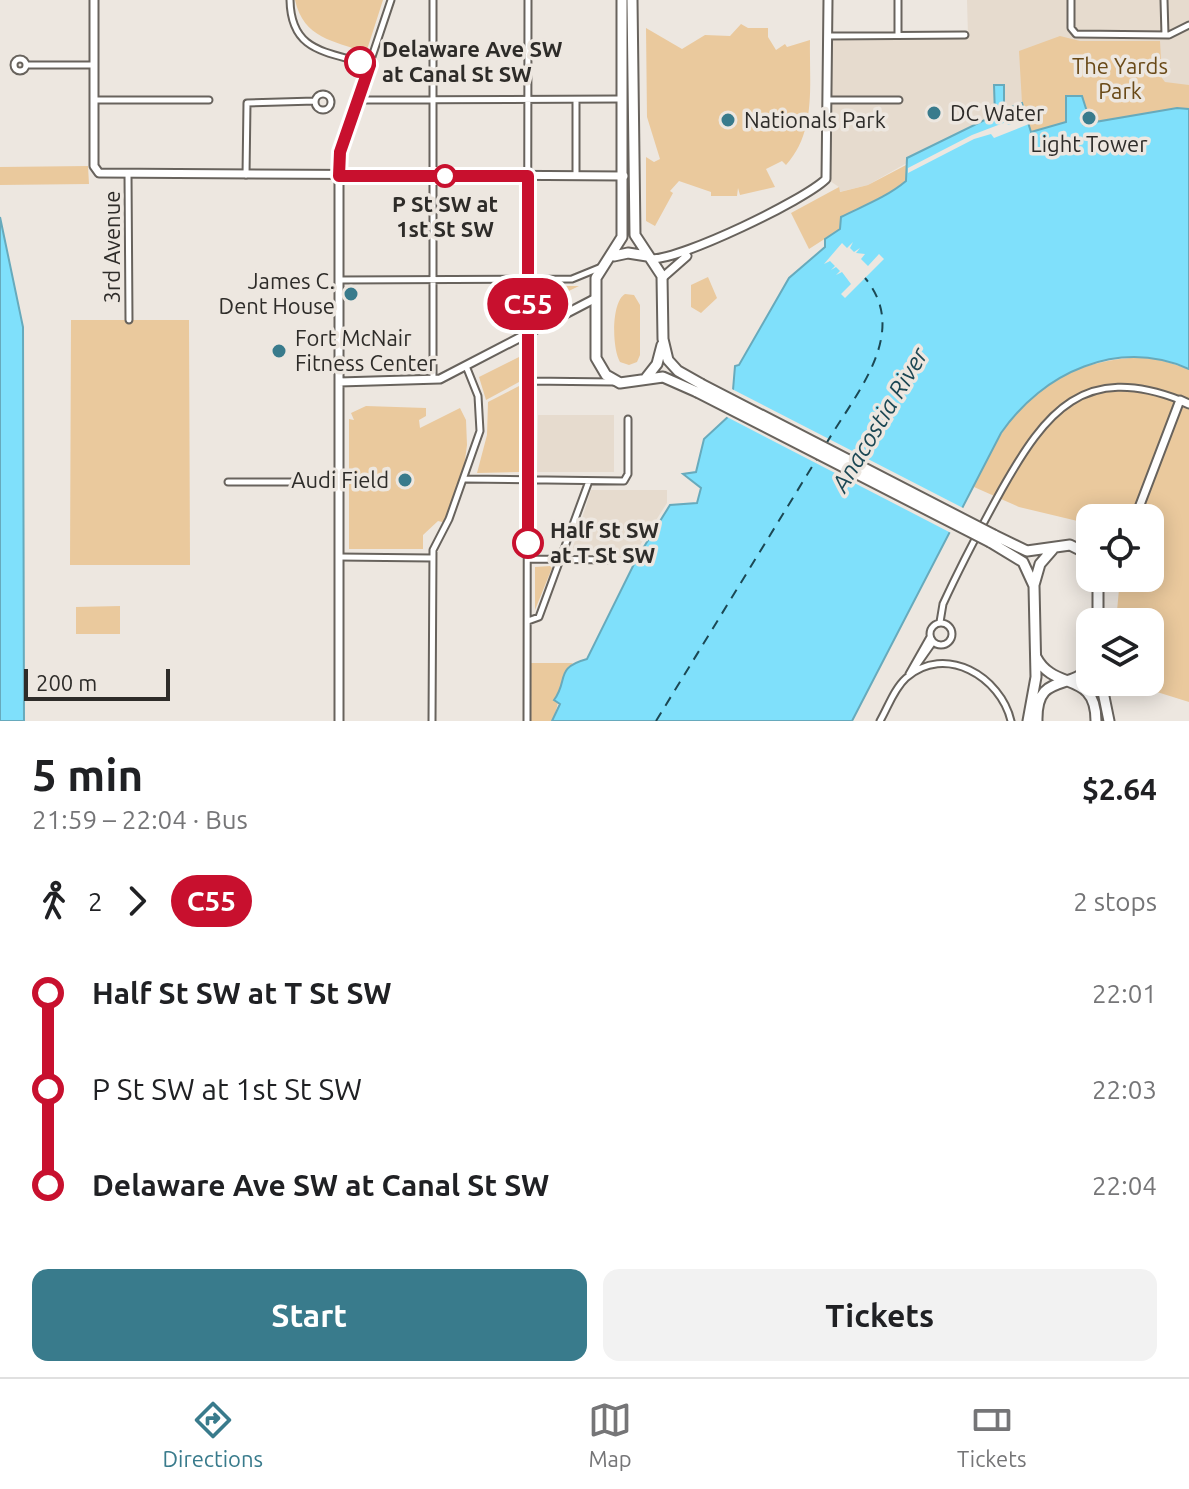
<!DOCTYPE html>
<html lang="en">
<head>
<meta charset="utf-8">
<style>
  body { margin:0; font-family:Ubuntu,sans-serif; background:#f2f2f2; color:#202124; height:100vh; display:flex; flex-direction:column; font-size:30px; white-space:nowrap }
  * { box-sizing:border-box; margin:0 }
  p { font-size:26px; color:#757577 }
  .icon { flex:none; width:44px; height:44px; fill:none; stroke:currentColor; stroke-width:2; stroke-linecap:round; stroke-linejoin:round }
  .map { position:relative; height:721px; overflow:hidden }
  .side { display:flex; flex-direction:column; background:#fff; flex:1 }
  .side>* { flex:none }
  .badge { padding:0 16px; border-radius:26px; font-size:28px; line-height:52px }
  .tools { position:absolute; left:1076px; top:504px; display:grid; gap:16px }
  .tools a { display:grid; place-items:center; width:88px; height:88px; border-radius:16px; background:#fff; box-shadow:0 4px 20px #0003; font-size:40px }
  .scale { position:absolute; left:24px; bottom:20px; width:146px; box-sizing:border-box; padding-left:8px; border:4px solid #2e2c29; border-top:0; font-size:22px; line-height:28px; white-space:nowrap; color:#2e2c29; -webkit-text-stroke:6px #ede7e0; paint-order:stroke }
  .map>.badge { position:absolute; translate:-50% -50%; box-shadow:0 0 0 4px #fff }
  .legs { display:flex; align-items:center; gap:12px; height:88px; padding:0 32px; font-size:26px }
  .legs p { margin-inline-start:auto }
  .summary { display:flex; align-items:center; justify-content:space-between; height:136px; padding:0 32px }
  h1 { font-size:44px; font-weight:700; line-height:60px }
  .primary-button { display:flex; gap:16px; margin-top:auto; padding:16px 32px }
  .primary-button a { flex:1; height:92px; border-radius:16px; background:#397b8c; color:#fff; font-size:32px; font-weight:700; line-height:92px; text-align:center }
  .primary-button a+a { background:#f2f2f2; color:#202124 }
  ul { padding:0 32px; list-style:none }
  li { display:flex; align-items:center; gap:28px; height:96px; font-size:30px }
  li i { display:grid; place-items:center; width:12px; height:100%; margin:0 10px; background:currentColor }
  li i::after { content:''; width:20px; height:20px; margin:-10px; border:6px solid; border-radius:50%; background:#fff }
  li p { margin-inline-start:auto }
  li:first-child i { background:linear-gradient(#0000 50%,currentColor 0) }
  li:last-child i { background:linear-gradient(currentColor 50%,#0000 0) }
  .tab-bar { display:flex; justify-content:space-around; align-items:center; height:112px; border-top:2px solid #e0e0e0; background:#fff; font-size:22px; color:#757577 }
  .tab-bar a { display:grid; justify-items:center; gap:4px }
  .tab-bar .current { color:#397b8c }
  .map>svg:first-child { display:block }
  .built { fill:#e6dbce }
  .green { fill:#eac99d }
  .water { fill:#7fe0fb; stroke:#67aabc; stroke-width:2 }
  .pier { fill:#ede7e0 }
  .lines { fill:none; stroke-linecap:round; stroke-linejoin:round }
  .ferry { stroke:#1c4854; stroke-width:2; stroke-dasharray:10 8; stroke-linecap:butt }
  .minor-casing { stroke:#68635d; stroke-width:9 }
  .tertiary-casing { stroke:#68635d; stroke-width:11 }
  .primary-casing { stroke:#68635d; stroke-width:13 }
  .minor { stroke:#fff; stroke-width:5 }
  .tertiary { stroke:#fff; stroke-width:7 }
  .primary { stroke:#fff; stroke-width:9 }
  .primary-bridge-casing { stroke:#68635d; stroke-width:13; stroke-linecap:butt }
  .primary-bridge { stroke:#fff; stroke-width:9 }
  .line-1-casing { stroke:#fff; stroke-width:18 }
  .line-1 { stroke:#c8102e; stroke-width:12 }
  .stop-1-dot { fill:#fff; stroke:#c8102e; stroke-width:4 }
  .poi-dot { fill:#397b8c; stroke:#ede7e0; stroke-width:3 }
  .labels { text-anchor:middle; stroke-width:7; stroke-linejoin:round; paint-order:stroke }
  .stop-label { font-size:22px; font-weight:bold; fill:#2e2c29; stroke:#ede7e0; text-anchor:start }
  .park-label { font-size:22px; fill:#6a4a18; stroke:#ede7e0 }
  .poi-label { font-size:22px; fill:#2e2c29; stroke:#ede7e0; text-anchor:start }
  .street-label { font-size:22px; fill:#2e2c29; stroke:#ede7e0 }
  .water-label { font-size:24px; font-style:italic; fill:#1c4854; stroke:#ede7e0 }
</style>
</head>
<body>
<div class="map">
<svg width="1189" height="721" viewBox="0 0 1189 721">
  <rect width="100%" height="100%" fill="#ede7e0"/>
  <path class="built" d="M967 0H1189V104L1022 103 979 122 868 185 839 192V187L827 179 828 36H968Z
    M538 415H614V472H537Z
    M591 490H667V503L632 558H600L599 552 588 550 571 553Z"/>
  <path class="green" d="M295 0H383L366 53C333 40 304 39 295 0Z
    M741 24 748 28H768V37L776 50 785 44 787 47 810 40C809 83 817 131 786 165L782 161 766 169 775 187 740 195 738 188 737 196H711V192L679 181 670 191 673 193 655 226 646 221V157L654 162 660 159 647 117 646 28 682 49 705 35 730 36Z
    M1060 36 1080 41H1160L1162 78 1165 82 1189 85V109L1177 108 1083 124 1081 118 1088 116 1066 96V122L1031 132 1022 103 1019 51Z
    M908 164 906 181C887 197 863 206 841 217L840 229 809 249 791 213 839 187 840 192 868 185Z
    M88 166 89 184 0 185V167Z
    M708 277 717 298 701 313 691 307V285Z
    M536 286H579L536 307Z
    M625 294 634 295 640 305V355L637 362 629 365 620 362C612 349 611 302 625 294Z
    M71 320H189L190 565H70Z
    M519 357V382L486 400 479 377Z
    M1151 357 1189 369V702L1157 692 1164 669 1150 666V622H1116L1120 578H1150V518H1090V524L1019 507 974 487C977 473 987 460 993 448 1028 383 1079 358 1151 357Z
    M519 386V472L477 473 487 435 488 402Z
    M366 406 426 408V416L419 420 420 428 460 408 466 420 467 445 462 483 457 484 446 523 438 521 423 535V549H349V419L354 420 351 413Z
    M550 566 552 568 535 610V567Z
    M120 606V634H76V607Z
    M530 663H573C560 676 561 703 552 721H530Z"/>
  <path class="water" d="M994 85H1004V110L1022 103 1031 132 1066 122V96H1082L1088 115 1081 118 1083 124 1177 108 1189 109V369C1118 338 1043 372 1001 433L852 721H552L560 704 554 700C569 680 554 668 587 659L637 558 670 505 697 503 701 488 683 474 696 472 704 439 731 414 735 366 739 365 789 278 825 247V239L840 229 841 217C863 206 887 197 906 181L907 158 995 115Z
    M0 217 23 327 24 721H0Z"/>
  <path class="pier" d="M1027 120 1029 124 994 138 991 134 974 139 908 173V168L972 135 1006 122 1008 125Z
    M853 242 850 248 854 252 860 248 856 253 865 254 861 259 868 266 879 254 884 259 845 298 841 294 851 284 842 272 836 275 840 271 836 267 831 270 835 266 830 261 824 264 842 243 847 248Z
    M728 387 967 510 953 534 723 415 728 411Z"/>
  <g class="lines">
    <path class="ferry" d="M826 444C855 394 911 333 865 278
      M656 721 818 457"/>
    <g class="minor-casing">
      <path id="minor" d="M290 0C291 53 327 51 370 65
        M433 0V379
        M1071 0V28L1076 34 1169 35 1189 25
        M1164 0 1165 35
        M898 35V0
        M828 36 965 35
        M14 65a6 6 0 1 1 12 0a6 6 0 1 1-12 0Z
        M26 65H94
        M315 102a8 8 0 1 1 16 0a8 8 0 1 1-16 0Z
        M94 100H209
        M358 100 620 99
        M828 100H899
        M576 101V176
        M128 174 129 320
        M246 175 247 103 315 101
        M339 175 340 152 391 0
        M339 280 572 279 599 268
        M528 381 615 382
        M465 479 624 481 628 474V419
        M228 482H327
        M339 557 432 558
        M528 559 610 560
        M528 621 539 617 589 481
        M940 622 943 604C961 565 981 527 1002 489 1046 411 1084 363 1180 400
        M930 634a11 11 0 1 1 22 0a11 11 0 1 1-22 0Z
        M914 669 933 642
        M909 674 930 637
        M432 721 433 550 449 519 480 431 478 396 466 366
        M527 721 528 0
        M880 721C888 707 894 689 906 678 945 643 1001 677 1011 721"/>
    </g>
    <g class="tertiary-casing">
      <path id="tertiary" d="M94 0V166L99 173 624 176
        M339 176V721
        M652 259C684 258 803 201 826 179L828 0
        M662 278 687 256
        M339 382 440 379 596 298
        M1135 518 1180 400 1189 404"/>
    </g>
    <g class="primary-casing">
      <path id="primary" d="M622 0V237L596 278V358L606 375 620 383 663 377 697 392
        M632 0 635 235 662 276 663 339 668 360 678 371 701 384
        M614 256 628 253 647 256
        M646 378 657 364 662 345
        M994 535 1027 551 1070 545 1090 555
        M990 542 1023 562 1034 586 1036 677 1028 721
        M1034 585 1040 564 1053 549
        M1098 622V578
        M1036 657C1054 692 1096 670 1096 721
        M1101 682 1109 721
        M1037 721C1036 673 1067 691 1090 668"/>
    </g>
    <use href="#minor" class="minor"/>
    <use href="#tertiary" class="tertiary"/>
    <use href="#primary" class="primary"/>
    <g class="primary-bridge-casing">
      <path id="primary-bridge" d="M701 384 994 535
        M697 392 990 542"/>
    </g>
    <use href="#primary-bridge" class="primary-bridge"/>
  </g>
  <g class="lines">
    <g class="line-1-casing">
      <path id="line-1" d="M360 62 370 65 340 152 339 176H528V543"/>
    </g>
    <use href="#line-1" class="line-1"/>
  </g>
  <g class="stop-1-dot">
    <circle cx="360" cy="62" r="14"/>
    <circle cx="445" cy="176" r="10"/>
    <circle cx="528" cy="543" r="14"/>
  </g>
  <g class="poi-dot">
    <circle cx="934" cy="113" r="8"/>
    <circle cx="1089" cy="118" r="8"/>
    <circle cx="728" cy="120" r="8"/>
    <circle cx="351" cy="294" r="8"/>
    <circle cx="279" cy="351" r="8"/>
    <circle cx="405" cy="480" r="8"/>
  </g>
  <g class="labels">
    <g class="stop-label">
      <text x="382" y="57">Delaware Ave SW<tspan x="382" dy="25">at Canal St SW</tspan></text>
      <text x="445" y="212" text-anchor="middle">P St SW at<tspan x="445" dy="25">1st St SW</tspan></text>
      <text x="550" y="538">Half St SW<tspan x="550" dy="25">at T St SW</tspan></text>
    </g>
    <g class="park-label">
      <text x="1120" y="74">The Yards<tspan x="1120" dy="25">Park</tspan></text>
    </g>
    <g class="poi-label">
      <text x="950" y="121">DC Water</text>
      <text x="744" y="128">Nationals Park</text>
      <text x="1089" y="152" text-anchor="middle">Light Tower</text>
      <text x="335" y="289" text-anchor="end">James C.<tspan x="335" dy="25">Dent House</tspan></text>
      <text x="295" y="346">Fort McNair<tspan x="295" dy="25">Fitness Center</tspan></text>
      <text x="389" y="488" text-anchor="end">Audi Field</text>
    </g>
    <g class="street-label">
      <text transform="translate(112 247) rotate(-90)" y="8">3rd Avenue</text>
    </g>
    <g class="water-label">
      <text transform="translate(880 420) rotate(-59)" y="8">Anacostia River</text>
    </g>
  </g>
</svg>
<div class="tools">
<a><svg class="icon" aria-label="locate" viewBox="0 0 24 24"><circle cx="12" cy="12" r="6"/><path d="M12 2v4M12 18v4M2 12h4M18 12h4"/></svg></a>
<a><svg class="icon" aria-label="layers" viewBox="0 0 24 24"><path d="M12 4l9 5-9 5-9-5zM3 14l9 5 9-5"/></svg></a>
</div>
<div class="scale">200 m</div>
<b class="badge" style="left:528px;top:304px;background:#c8102e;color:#fff">C55</b>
</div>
<section class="side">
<div class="summary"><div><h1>5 min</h1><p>21:59 – 22:04 · Bus</p></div><b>$2.64</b></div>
<div class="legs"><svg class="icon" aria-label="walk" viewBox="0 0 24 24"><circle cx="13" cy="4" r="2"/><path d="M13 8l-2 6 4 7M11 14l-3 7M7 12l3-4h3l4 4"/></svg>2<svg class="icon" aria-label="forward" viewBox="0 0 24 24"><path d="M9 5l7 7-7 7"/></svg><b class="badge" style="background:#c8102e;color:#fff">C55</b><p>2 stops</p></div>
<ul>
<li><i style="color:#c8102e"></i><b>Half St SW at T St SW</b><p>22:01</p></li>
<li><i style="color:#c8102e"></i><span>P St SW at 1st St SW</span><p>22:03</p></li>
<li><i style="color:#c8102e"></i><b>Delaware Ave SW at Canal St SW</b><p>22:04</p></li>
</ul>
<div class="primary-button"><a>Start</a><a>Tickets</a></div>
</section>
<nav class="tab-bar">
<a class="current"><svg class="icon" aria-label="directions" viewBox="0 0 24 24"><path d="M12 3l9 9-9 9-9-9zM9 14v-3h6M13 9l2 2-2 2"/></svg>Directions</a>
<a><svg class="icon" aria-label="map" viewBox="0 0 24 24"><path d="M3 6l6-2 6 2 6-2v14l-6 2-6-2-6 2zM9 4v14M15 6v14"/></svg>Map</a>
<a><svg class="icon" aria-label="tickets" viewBox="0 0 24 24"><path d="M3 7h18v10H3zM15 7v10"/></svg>Tickets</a>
</nav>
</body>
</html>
